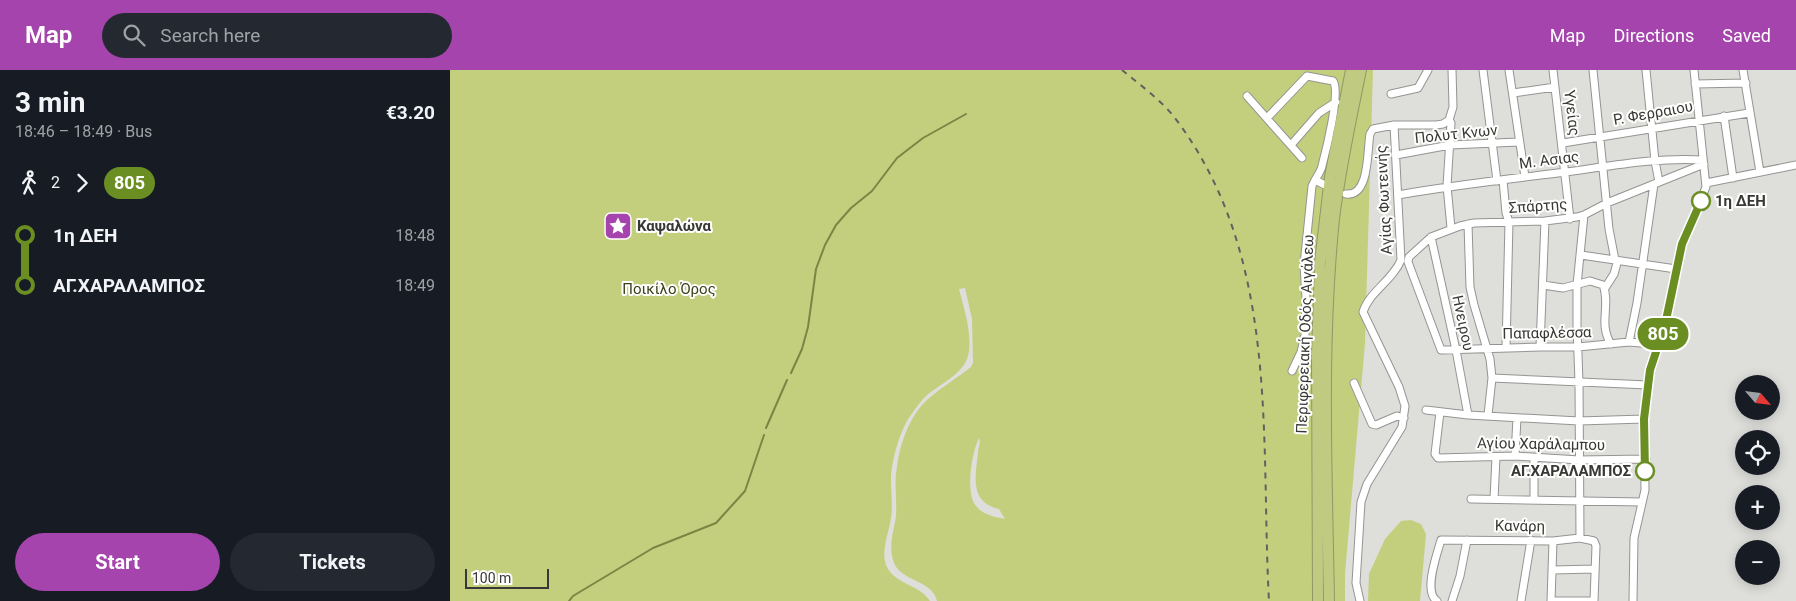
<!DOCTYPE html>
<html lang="en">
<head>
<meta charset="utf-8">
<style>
  body { margin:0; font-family:Roboto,sans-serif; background:#242831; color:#f1f3f6; height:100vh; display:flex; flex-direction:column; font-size:19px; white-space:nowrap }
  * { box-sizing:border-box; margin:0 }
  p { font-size:16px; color:#9ea1a6 }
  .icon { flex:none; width:28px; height:28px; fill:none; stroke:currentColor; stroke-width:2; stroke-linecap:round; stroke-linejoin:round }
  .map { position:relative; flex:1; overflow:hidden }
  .drawer { display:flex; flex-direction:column; background:#171b24; width:450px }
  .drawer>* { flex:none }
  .badge { padding:0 10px; border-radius:16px; font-size:18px; line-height:32px }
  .needle { width:32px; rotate:118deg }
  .controls { position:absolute; left:1285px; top:305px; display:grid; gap:10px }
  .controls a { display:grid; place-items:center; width:45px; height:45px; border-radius:50%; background:#171b24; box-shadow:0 2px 12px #0003; font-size:25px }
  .scale { position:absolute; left:15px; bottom:12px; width:84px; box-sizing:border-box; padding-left:5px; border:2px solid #383837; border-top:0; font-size:14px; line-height:18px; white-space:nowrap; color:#383837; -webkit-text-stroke:4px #fffffe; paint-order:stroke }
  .map>.badge { position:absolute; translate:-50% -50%; box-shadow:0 0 0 2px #fff }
  .legs { display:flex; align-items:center; gap:8px; height:55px; padding:0 15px; font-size:16px }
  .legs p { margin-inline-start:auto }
  .overview { display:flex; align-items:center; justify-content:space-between; height:85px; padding:0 15px }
  h1 { font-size:28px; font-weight:700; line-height:38px }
  .primary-button { display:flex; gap:10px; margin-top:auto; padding:10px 15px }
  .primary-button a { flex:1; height:58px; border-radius:30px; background:#a444ac; color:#fff; font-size:20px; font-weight:700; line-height:58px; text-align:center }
  .primary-button a+a { background:#242831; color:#f1f3f6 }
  ul { padding:0 15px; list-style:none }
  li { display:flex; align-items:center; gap:18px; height:50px; font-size:19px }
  li i { display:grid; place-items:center; width:8px; height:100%; margin:0 6px; background:currentColor }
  li i::after { content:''; width:12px; height:12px; margin:-6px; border:4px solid; border-radius:50%; background:#171b24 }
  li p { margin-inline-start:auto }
  li:first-child i { background:linear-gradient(#0000 50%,currentColor 0) }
  li:last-child i { background:linear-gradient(currentColor 50%,#0000 0) }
  header { display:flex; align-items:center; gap:30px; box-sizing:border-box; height:70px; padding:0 25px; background:#a444ac; color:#fff }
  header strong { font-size:24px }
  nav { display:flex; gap:28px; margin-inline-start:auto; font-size:18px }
  .search { width:350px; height:45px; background:#242831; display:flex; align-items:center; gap:12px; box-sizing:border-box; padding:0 18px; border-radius:28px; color:#9ea1a6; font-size:19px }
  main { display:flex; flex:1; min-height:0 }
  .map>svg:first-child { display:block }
  .green { fill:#c4cf7e; fill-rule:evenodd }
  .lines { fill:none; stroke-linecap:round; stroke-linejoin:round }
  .stream { stroke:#7d8444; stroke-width:2 }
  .minor-casing { stroke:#949592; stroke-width:9 }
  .highway-casing { stroke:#909766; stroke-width:12 }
  .minor { stroke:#fff; stroke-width:7 }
  .highway { stroke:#c0ca80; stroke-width:10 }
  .rail { stroke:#61615f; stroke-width:2; stroke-dasharray:6 6; stroke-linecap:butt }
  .line-1-casing { stroke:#fff; stroke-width:11 }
  .line-1 { stroke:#6b8e23; stroke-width:8 }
  .stop-1-dot { fill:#fff; stroke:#6b8e23; stroke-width:2.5 }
  .labels { text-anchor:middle; stroke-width:4; stroke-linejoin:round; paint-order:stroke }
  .street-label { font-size:15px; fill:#383837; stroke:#fffffe }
  .stop-label { font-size:15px; font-weight:bold; fill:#383837; stroke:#fffffe; text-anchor:start }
  .poi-label { font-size:15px; font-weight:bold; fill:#383837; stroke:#fffffe; text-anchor:start }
  .park-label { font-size:15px; fill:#3c411b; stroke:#fffffe }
</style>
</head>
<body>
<header>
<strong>Map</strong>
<div class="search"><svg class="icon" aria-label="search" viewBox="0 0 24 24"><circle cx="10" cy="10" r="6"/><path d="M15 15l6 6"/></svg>Search here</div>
<nav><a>Map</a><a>Directions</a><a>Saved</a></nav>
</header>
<main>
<section class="drawer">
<div class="overview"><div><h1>3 min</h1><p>18:46 – 18:49 · Bus</p></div><b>€3.20</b></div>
<div class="legs"><svg class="icon" aria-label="walk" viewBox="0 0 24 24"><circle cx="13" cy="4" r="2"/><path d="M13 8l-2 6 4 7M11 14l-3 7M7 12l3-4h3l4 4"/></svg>2<svg class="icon" aria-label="forward" viewBox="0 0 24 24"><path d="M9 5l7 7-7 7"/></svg><b class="badge" style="background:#6b8e23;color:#fff">805</b></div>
<ul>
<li><i style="color:#6b8e23"></i><b>1η ΔΕΗ</b><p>18:48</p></li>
<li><i style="color:#6b8e23"></i><b>ΑΓ.ΧΑΡΑΛΑΜΠΟΣ</b><p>18:49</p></li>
</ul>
<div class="primary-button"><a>Start</a><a>Tickets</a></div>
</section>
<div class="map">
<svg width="1346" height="531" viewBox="0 0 1346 531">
  <rect width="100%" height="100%" fill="#dededb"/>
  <path class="green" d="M0 0H923L915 273 895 504V531H487C483 511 453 511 445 495 437 479 444 461 446 446 447 429 444 413 447 397 450 373 460 345 478 329 492 317 507 308 521 297L523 293 522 249 515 218 509 219C514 239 523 265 518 286 513 305 489 314 475 327 470 332 465 339 461 345 450 359 441 392 441 410 441 422 443 435 441 448 439 463 429 485 438 499 448 515 470 515 480 531H0ZM529 368C531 374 528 377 528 383 525 408 520 432 549 439L555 449C544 447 530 444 524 433 516 418 522 382 529 368Z
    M961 450 971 454 976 464 970 531H918L919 504 935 469 951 451Z"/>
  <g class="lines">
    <path class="stream" d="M341 303 352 279 358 257 366 199 375 175 386 155 401 138 422 121 447 88 473 68 516 44
      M316 358 337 310
      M119 531 123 526 203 478 266 453 295 421 314 365"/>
    <g class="minor-casing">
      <path id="minor" d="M1033 0 1047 111
        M1059 0 1075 107
        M1103 0 1120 149
        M1143 0 1159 159 1165 190 1167 193 1164 204 1155 218
        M1196 0 1205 91 1209 112
        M1293 0 1310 102
        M1245 14 1296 13
        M1063 23 1105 17
        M941 24 968 18 978 0
        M797 26 852 88
        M1274 46 1283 108
        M817 48 857 6 883 11C891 21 876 81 872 96 871 101 868 105 865 110
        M1113 73 1299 43
        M841 75 869 43 886 32
        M946 85 1000 75 1069 72
        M1053 110 1056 143 1059 152 1056 278
        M1256 113 1346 95
        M896 124C920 127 917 80 920 64L923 59 944 55H986L993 54 999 50
        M948 125C1004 115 1060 109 1116 102 1161 96 1208 87 1253 90
        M1018 154 1020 217 1024 235 1040 289 1042 308 1038 345
        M1001 158 997 116 1001 53 999 50 1003 37 1002 0
        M981 167 1006 280 1018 345
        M1131 185 1226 199
        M1093 215 1113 218 1140 211 1153 215C1161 235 1148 254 1161 274
        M1179 272 1187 233 1204 114
        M1090 277 1095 151
        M1206 278 1191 273 1179 272 1128 277H1090L991 280 958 192 959 187 981 167 1010 156 1024 153 1095 151 1127 147 1134 145 1157 133 1254 94
        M842 301 851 282 855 265 856 228 854 195 862 116 865 110 875 115
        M1042 308 1198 315
        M904 313 922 354 926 355 947 346 954 348
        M976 340 1018 345 1129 351 1194 349
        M990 342 985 384 988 388 1065 386 1129 390 1196 389
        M1065 386 1067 348
        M1084 388V430
        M1021 429 1192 432
        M1044 429 1046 387
        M1130 468 1129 313 1127 257V215L1134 145
        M1103 500 1145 499
        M910 531 906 513 911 432 917 414 952 357 955 336 949 317 913 242C919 222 943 210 951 190L944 55
        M987 531C973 522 987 484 991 470L1103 471 1130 468 1144 471 1146 476 1144 531
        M1002 531 1010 506 1017 470
        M1071 531 1081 470
        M1101 531 1103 471
        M1101 531H1144
        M1183 531 1184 468 1195 420 1194 349 1200 300 1215 255 1232 174 1256 117 1244 0"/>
    </g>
    <g class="highway-casing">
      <path id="highway" d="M868 531 867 284 870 192 880 107 901 0
        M879 531C877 405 871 275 884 149 890 99 901 49 911 0"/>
    </g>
    <use href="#minor" class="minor"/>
    <use href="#highway" class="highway"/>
    <path class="rail" d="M672 0C690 15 710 29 725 48 831 188 810 367 819 531"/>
  </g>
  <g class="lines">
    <g class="line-1-casing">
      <path id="line-1" d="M1195 401 1194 349 1200 300 1215 255 1232 174 1251 131"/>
    </g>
    <use href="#line-1" class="line-1"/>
  </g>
  <defs>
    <g id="sight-square" transform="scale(1.4375)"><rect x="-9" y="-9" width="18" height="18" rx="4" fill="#a444ac" stroke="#fffffe"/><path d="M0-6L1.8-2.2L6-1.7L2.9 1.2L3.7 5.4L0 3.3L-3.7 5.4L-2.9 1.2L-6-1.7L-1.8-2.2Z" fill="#fff"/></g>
  </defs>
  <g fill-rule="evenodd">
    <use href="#sight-square" x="168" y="156"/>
  </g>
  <g class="stop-1-dot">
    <circle cx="1251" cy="131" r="9"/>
    <circle cx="1195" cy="401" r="9"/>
  </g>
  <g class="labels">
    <g class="street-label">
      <text transform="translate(1122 43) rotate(83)" y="5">Υγείας</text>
      <text transform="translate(1203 43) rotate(-10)" y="5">Ρ. Φερραιου</text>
      <text transform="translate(1006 64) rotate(-6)" y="5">Πολυτ Κνων</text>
      <text transform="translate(1099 90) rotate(-7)" y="5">Μ. Ασιας</text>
      <text transform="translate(934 130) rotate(-93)" y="5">Αγίας Φωτεινής</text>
      <text transform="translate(1088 136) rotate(-4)" y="5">Σπάρτης</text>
      <text transform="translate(1013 253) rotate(78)" y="5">Ηνειρου</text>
      <text transform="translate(1097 263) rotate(-1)" y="5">Παπαφλέσσα</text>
      <text transform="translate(855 264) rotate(-88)" y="5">Περιφερειακή Οδός Αιγάλεω</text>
      <text transform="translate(1091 374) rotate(1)" y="5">Αγίου Χαράλαμπου</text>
      <text transform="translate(1070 456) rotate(1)" y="5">Κανάρη</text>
    </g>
    <g class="stop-label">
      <text x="1265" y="136">1η ΔΕΗ</text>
      <text x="1181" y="406" text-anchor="end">ΑΓ.ΧΑΡΑΛΑΜΠΟΣ</text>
    </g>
    <g class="poi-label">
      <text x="187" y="161">Καψαλώνα</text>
    </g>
    <g class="park-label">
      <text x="219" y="224">Ποικίλο Όρος</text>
    </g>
  </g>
</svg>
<div class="controls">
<a><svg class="needle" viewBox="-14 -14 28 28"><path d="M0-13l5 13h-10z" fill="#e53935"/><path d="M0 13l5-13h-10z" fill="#9ea1a6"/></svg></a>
<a><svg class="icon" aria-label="locate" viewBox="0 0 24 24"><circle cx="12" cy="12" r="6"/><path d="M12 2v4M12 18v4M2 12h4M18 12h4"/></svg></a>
<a>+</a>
<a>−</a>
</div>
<div class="scale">100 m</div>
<b class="badge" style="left:1213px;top:264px;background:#6b8e23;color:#fff">805</b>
</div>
</main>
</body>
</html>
